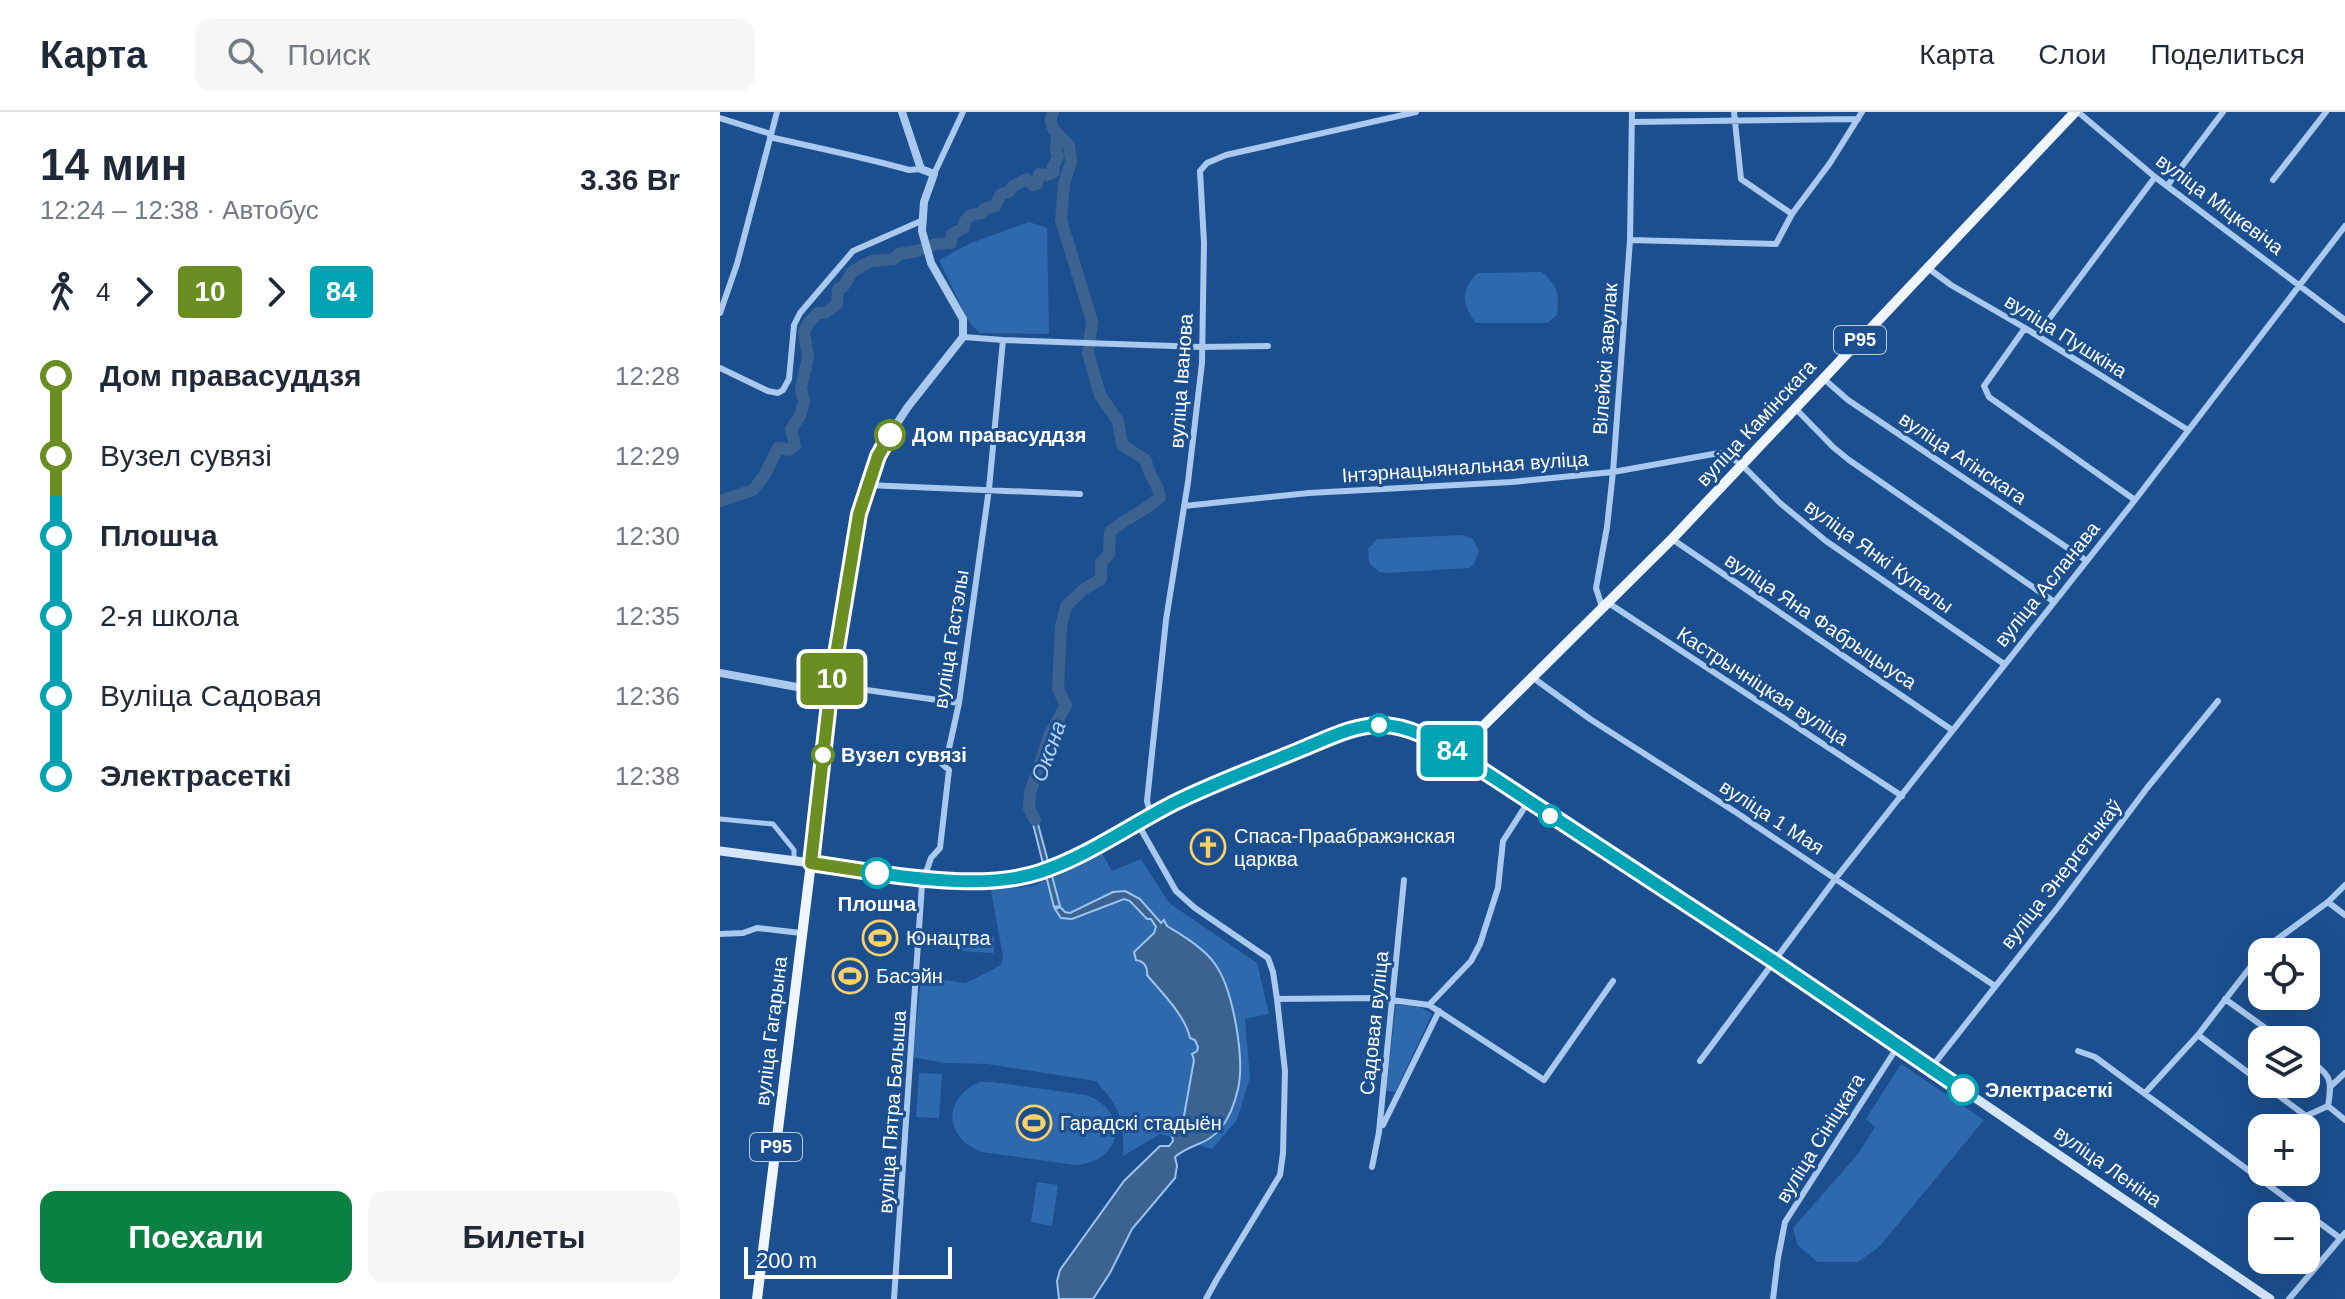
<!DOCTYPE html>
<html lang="ru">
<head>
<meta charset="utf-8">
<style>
  body { margin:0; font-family:Arial,sans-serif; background:#f6f6f7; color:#1f2937; height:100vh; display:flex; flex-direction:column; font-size:30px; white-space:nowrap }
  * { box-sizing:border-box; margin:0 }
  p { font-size:26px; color:#747a83 }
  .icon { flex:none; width:44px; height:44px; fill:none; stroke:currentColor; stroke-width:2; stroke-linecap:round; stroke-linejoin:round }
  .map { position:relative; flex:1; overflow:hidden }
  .side { display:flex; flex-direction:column; background:#fff; width:720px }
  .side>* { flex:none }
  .badge { padding:0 16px; border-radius:6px; font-size:28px; line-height:52px }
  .buttons { position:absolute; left:1528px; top:826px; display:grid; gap:16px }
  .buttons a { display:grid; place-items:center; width:72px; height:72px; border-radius:16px; background:#fff; box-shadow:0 8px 32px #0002; font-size:40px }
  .scale { position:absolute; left:24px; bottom:20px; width:208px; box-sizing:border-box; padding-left:8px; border:4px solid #fff; border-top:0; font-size:22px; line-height:28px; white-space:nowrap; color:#fff; -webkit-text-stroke:6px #1b4f8f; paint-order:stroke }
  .map>.badge { position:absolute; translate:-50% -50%; box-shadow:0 0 0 4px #fff }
  .legs { display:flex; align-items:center; gap:12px; height:88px; padding:0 40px; font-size:26px }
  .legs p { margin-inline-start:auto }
  .headline { display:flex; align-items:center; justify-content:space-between; height:136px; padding:0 40px }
  h1 { font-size:44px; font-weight:700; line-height:60px }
  .action { display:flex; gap:16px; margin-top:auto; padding:16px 40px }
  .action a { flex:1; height:92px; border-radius:16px; background:#0b8043; color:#fff; font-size:32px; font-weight:700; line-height:92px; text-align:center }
  .action a+a { background:#f6f6f7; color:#1f2937 }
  ul { padding:0 40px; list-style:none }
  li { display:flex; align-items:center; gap:28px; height:80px; font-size:30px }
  li i { display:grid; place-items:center; width:12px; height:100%; margin:0 10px; background:currentColor }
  li i::after { content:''; width:20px; height:20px; margin:-10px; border:6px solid; border-radius:50%; background:#fff }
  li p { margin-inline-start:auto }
  li:first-child i { background:linear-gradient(#0000 50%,currentColor 0) }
  li:last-child i { background:linear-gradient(currentColor 50%,#0000 0) }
  header { display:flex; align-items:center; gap:48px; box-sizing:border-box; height:112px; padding:0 40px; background:#fff; border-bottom:2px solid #e0e1e3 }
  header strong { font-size:38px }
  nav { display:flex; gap:44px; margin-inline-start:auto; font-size:28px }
  .search { width:560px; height:72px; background:#f6f6f7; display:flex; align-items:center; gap:20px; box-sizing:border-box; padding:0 28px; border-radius:16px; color:#747a83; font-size:30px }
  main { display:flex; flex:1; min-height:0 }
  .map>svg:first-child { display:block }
  .green { fill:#2e69ad }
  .water { fill:#3c6290; stroke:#9cc4f0; stroke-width:2 }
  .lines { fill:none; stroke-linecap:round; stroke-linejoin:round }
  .river { stroke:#3c6290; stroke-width:12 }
  .pedestrian { stroke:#a9c9ee; stroke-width:5 }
  .minor { stroke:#a9c9ee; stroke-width:6 }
  .tertiary { stroke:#a9c9ee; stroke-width:8 }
  .secondary { stroke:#d6e6fa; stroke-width:9 }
  .primary { stroke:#f0f6ff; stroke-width:10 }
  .line-1-casing { stroke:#fff; stroke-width:18 }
  .line-2-casing { stroke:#fff; stroke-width:18 }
  .line-1 { stroke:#6b8e23; stroke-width:12 }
  .line-2 { stroke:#00a3b4; stroke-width:12 }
  .stop-1-dot { fill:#fff; stroke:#6b8e23; stroke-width:4 }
  .stop-2-dot { fill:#fff; stroke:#00a3b4; stroke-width:4 }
  .labels { text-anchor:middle; stroke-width:6; stroke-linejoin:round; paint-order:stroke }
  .shield { fill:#1b4f8f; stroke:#bbcadd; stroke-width:2 }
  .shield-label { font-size:18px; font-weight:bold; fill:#fff }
  .street-label { font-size:20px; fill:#fff; stroke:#1b4f8f }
  .stop-label { font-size:20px; font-weight:bold; fill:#fff; stroke:#1b4f8f; text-anchor:start }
  .poi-label { font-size:20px; fill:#fff; stroke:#1b4f8f; text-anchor:start }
  .water-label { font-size:22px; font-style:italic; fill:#b5d3f5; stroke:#1b4f8f }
</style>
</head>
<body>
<header>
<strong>Карта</strong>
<div class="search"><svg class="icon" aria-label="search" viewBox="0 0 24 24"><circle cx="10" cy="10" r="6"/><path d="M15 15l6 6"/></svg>Поиск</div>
<nav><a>Карта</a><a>Слои</a><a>Поделиться</a></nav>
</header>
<main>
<section class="side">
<div class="headline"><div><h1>14 мин</h1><p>12:24 – 12:38 · Автобус</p></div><b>3.36 Br</b></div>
<div class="legs"><svg class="icon" aria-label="walk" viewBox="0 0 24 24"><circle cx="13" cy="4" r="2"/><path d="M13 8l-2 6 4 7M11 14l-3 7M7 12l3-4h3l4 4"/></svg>4<svg class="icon" aria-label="forward" viewBox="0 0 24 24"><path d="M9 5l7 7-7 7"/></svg><b class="badge" style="background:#6b8e23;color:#fff">10</b><svg class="icon" aria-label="forward" viewBox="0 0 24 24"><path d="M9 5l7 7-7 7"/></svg><b class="badge" style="background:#00a3b4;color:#fff">84</b></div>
<ul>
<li><i style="color:#6b8e23"></i><b>Дом правасуддзя</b><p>12:28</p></li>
<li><i style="color:#6b8e23"></i><span>Вузел сувязі</span><p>12:29</p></li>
<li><i style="color:#00a3b4"></i><b>Плошча</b><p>12:30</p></li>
<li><i style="color:#00a3b4"></i><span>2-я школа</span><p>12:35</p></li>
<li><i style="color:#00a3b4"></i><span>Вуліца Садовая</span><p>12:36</p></li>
<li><i style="color:#00a3b4"></i><b>Электрасеткі</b><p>12:38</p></li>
</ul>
<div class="action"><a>Поехали</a><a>Билеты</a></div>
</section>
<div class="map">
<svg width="1625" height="1187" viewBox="0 0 1625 1187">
  <rect width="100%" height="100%" fill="#1b4f8f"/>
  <path class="green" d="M309 110 327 116 329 222 260 221 249 210 219 148 251 131Z
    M822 160C839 175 839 182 837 203L827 211H756C742 193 740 177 758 161Z
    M741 423 753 427 759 439 754 452 749 456 666 461 659 460 649 451 648 437 657 427Z
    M382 741 392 759 421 747 449 791 537 851 549 902 525 907 530 965 517 1008 492 1037 440 1022 403 1044C404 1005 401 998 376 969L267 952 225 951 193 945 201 865 246 871 281 853 283 845 270 773 272 778 313 774Z
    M238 823 274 825V841L237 839Z
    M676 892 702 896 712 902 675 980 666 979Z
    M1181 952 1264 1008 1159 1135 1138 1150H1097L1077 1132 1073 1116 1138 1042 1155 1015 1146 1007Z
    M199 961 222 962 219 1006 196 1005Z
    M259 970H273L366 983C411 999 403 1051 355 1053L262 1040C224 1026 222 987 259 970Z
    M317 1070 338 1073 332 1114 311 1110Z"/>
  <path class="water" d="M309 696 315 701 340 794 334 795Z
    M405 779 420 787 441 811 444 808 447 814C463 824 484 836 495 852 513 877 525 946 518 977 515 990 509 1006 501 1016 488 1033 469 1032 455 1045L457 1054 455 1066 412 1117 390 1161 373 1187H339L337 1169 340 1158 404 1069 440 1034H449L453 1029 452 1023 464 1004 474 948 472 942 477 939 478 935 475 928 470 926C465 903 442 881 427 863 428 855 424 849 416 848L414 840 434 821 436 815 431 807H427L410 789 404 787 352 807 341 806 335 797 340 795 345 800 350 801 393 780Z"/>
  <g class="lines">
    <path class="river" d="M0 389 33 378 44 364 58 336 69 338 75 334 71 317 80 304 84 290 81 277 88 245 84 220 89 210 98 201H105L117 192 118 177 123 175 132 160 151 149 174 147 179 142 197 139 215 132 231 131 232 122 244 116 245 109 251 103 262 101 264 97 275 94 281 82 289 80 293 74 307 67 313 73 317 72 319 62 328 63 334 60 333 55 338 45 336 38 337 22
      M315 708 309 696 310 681 329 624 346 593 338 577 341 514 346 494 364 477 381 467V451L389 442 390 420C405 406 426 399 440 385 438 371 427 362 426 348L402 333 398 309 380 283 368 241 372 209 341 108 344 73 351 49 349 33C339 23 326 15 333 0"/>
    <path class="pedestrian" d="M0 707 53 712 74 738V748"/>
    <path class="minor" d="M1014 0 1021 67 1072 102
      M1358 0 1435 65 1625 208
      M0 6 51 22
      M912 10 1138 7
      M50 25C97 36 143 45 189 58L201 57
      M214 62 243 0
      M1553 68 1606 0
      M1447 74 1503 0
      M910 128 1056 132 1072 102 1110 51 1142 0
      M1208 156 1231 173 1305 216 1468 318
      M0 201 17 152 57 0
      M1305 216 1264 274 1269 285 1415 388
      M1317 223 1435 65
      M243 225 283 228 481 235 548 234
      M0 256 48 279 58 281 63 278 69 267 74 213 80 201 133 139 201 109
      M1104 267 1128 288 1367 449
      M1076 297 1113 335 1129 348 1333 489
      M147 373 360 382
      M464 394 589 381 792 370 893 360 999 341 1008 343 1022 353 1060 391 1106 429 1284 552
      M952 427 1232 618
      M887 490 1182 684
      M882 495 876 476 887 415 893 360 910 128 912 0
      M812 565 870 607 1017 701 1275 874
      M111 573 239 591
      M431 704 427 689 446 508 468 370 482 251 484 131 480 59 487 51 506 43 696 0
      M418 712 456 779 475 796 548 846 553 860 557 887 565 959 563 1041 560 1063 497 1167 486 1187
      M1608 790 1625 803
      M0 822 23 821 37 816 81 821
      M557 887 657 886 709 893 824 968 893 869
      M1505 887 1562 928
      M709 893 751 849 760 832 778 776 783 729 808 690
      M1478 923 1542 971
      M1358 939 1375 945 1620 1126
      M1586 946C1610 963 1613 965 1608 994L1625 1008
      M980 949 1116 766 1415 388 1625 114
      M1211 956 1338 795 1427 676 1498 589
      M1543 972 1586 1004 1608 994
      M1611 974 1625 961
      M1425 981 1478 923 1545 836 1608 790 1625 773
      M663 1013 719 899
      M1581 1016 1589 1004
      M652 1055 659 1020 684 768
      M174 1187 202 772 211 746 220 736 229 658 222 652 228 641 239 591 269 377 283 228
      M1053 1187 1058 1146 1065 1110 1178 934
      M1569 1187 1625 1121"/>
    <path class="tertiary" d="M0 561 110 581
      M91 751 120 508 139 402 147 373 158 344 169 324 187 296 243 225V207L211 151 202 119 204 90 214 62 201 57 182 0"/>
    <path class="secondary" d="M736 641 1169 927 1550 1187
      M0 739 91 751"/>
    <path class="primary" d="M37 1187 91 751 222 769 306 764 350 748 475 680 639 615C676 609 706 623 736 641L952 427 1355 0"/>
  </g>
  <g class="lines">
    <g class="line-1-casing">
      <path id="line-1" d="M157 761 91 751 111 573 139 402 158 344 170 323"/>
    </g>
    <g class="line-2-casing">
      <path id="line-2" d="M157 761C206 768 272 776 320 760 368 744 409 714 454 691 494 671 536 656 577 639 605 628 633 612 663 613 689 614 714 628 736 641L1055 850 1243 978"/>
    </g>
    <use href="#line-1" class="line-1"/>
    <use href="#line-2" class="line-2"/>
  </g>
  <defs>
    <g id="church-ring" transform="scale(1.8)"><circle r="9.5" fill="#1b4f8f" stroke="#ffd166" stroke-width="1.5"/><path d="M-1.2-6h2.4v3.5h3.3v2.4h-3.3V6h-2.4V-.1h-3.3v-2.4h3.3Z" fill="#ffd166"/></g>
    <g id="stadium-ring" transform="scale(1.8)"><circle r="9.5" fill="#1b4f8f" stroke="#ffd166" stroke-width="1.5"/><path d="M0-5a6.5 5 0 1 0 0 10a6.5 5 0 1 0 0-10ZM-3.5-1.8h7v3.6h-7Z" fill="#ffd166"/></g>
  </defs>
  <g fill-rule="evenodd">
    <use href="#church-ring" x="488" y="735"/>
    <use href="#stadium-ring" x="160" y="826"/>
    <use href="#stadium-ring" x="130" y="864"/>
    <use href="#stadium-ring" x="314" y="1011"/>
  </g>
  <g class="stop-1-dot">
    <circle cx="170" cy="323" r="14"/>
    <circle cx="103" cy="643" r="10"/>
  </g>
  <g class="stop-2-dot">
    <circle cx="659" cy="613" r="10"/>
    <circle cx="830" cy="704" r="10"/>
    <circle cx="157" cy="761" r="14"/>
    <circle cx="1243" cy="978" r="14"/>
  </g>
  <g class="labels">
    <g class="shield">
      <rect x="1114" y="214" width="52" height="28" rx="6"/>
      <rect x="30" y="1021" width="52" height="28" rx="6"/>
    </g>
    <g class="shield-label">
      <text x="1140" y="234">Р95</text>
      <text x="56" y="1041">Р95</text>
    </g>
    <g class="street-label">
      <text transform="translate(1500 92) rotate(37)" y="7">вуліца Міцкевіча</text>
      <text transform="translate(1346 224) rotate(32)" y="7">вуліца Пушкіна</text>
      <text transform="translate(885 247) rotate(-86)" y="7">Вілейскі завулак</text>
      <text transform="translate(461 269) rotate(-86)" y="7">вуліца Іванова</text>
      <text transform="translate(1036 311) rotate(-47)" y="7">вуліца Камінскага</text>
      <text transform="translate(1243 346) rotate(34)" y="7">вуліца Агінскага</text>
      <text transform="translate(745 355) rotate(-4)" y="7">Інтэрнацыянальная вуліца</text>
      <text transform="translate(1159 444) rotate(36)" y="7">вуліца Янкі Купалы</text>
      <text transform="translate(1327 472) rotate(-51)" y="7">вуліца Асланава</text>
      <text transform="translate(1101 509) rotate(34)" y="7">вуліца Яна Фабрыцыуса</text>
      <text transform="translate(231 527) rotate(-81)" y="7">вуліца Гастэлы</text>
      <text transform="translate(1043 574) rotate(33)" y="7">Кастрычніцкая вуліца</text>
      <text transform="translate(1052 705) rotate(33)" y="7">вуліца 1 Мая</text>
      <text transform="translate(1341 762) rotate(-52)" y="7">вуліца Энергетыкаў</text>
      <text transform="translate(654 911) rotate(-84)" y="7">Садовая вуліца</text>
      <text transform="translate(51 919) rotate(-83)" y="7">вуліца Гагарына</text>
      <text transform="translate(172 1000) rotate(-86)" y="7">вуліца Пятра Балыша</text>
      <text transform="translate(1100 1026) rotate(-58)" y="7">вуліца Сініцкага</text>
      <text transform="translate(1388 1054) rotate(35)" y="7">вуліца Леніна</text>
    </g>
    <g class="stop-label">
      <text x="192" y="330">Дом правасуддзя</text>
      <text x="121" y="650">Вузел сувязі</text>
      <text x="157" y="799" text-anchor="middle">Плошча</text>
      <text x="1265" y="985">Электрасеткі</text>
    </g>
    <g class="poi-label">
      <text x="514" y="731">Спаса-Праабражэнская<tspan x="514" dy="23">царква</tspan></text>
      <text x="186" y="833">Юнацтва</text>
      <text x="156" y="871">Басэйн</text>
      <text x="340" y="1018">Гарадскі стадыён</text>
    </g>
    <g class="water-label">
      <text transform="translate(328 639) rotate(-70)" y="8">Оксна</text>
    </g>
  </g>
</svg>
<div class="buttons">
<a><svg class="icon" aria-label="locate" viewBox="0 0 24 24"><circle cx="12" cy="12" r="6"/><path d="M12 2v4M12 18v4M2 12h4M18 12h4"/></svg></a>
<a><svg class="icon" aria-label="layers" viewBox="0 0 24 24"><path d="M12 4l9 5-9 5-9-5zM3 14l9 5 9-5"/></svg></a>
<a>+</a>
<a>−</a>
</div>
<div class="scale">200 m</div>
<b class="badge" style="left:112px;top:567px;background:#6b8e23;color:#fff">10</b>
<b class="badge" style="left:732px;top:639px;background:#00a3b4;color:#fff">84</b>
</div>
</main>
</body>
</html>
